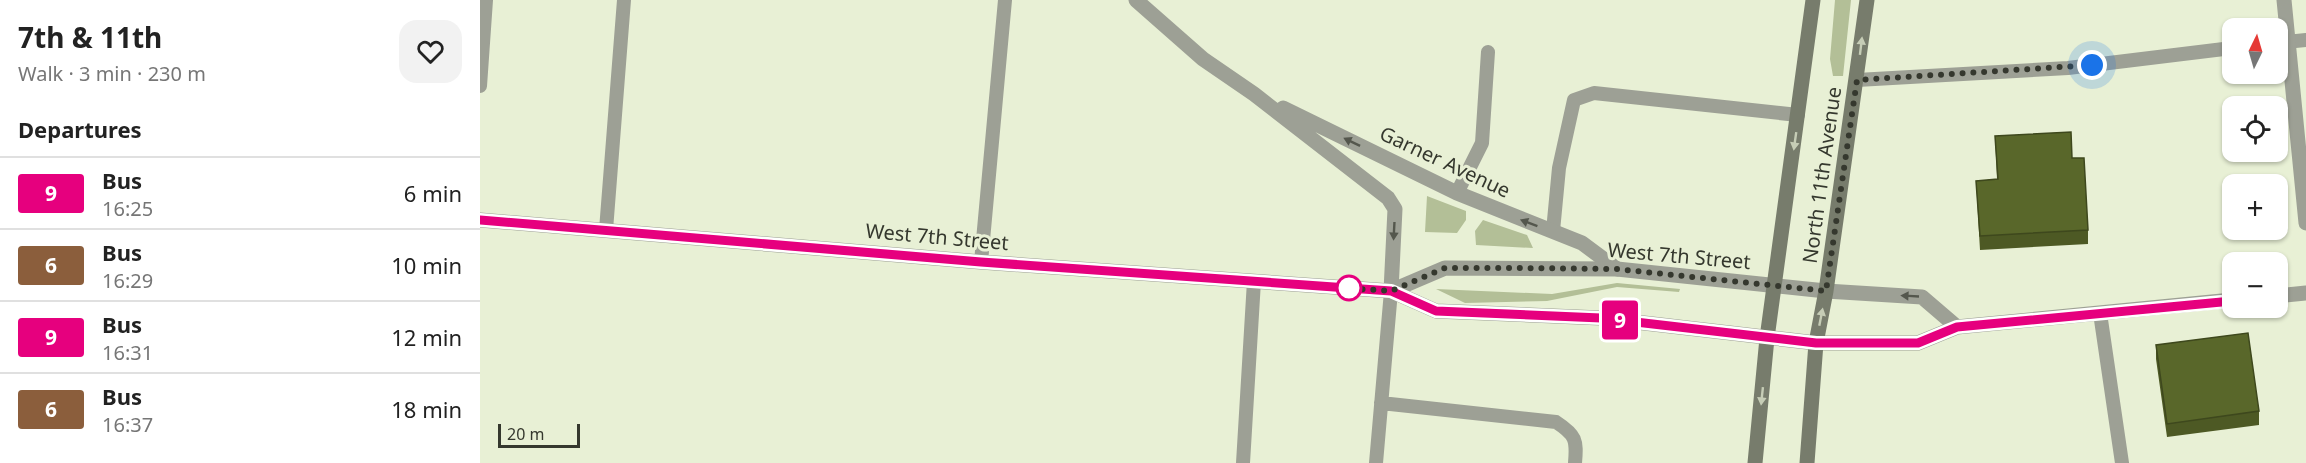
<!DOCTYPE html>
<html lang="en">
<head>
<meta charset="utf-8">
<style>
  body { margin:0; font-family:"Noto Sans",sans-serif; background:#f2f2f2; color:#222; height:100vh; display:flex; flex-direction:column; font-size:22px; white-space:nowrap }
  * { box-sizing:border-box; margin:0 }
  p { font-size:20px; color:#767676 }
  .icon { flex:none; width:33px; height:33px; fill:none; stroke:currentColor; stroke-width:2; stroke-linecap:round; stroke-linejoin:round }
  .map { position:relative; flex:1; overflow:hidden }
  .details { display:flex; flex-direction:column; background:#fff; width:480px }
  .details>* { flex:none }
  .badge { padding:0 12px; border-radius:4px; font-size:21px; line-height:39px }
  .needle { width:39px; rotate:5deg }
  .controls { position:absolute; left:1742px; top:18px; display:grid; gap:12px }
  .controls a { display:grid; place-items:center; width:66px; height:66px; border-radius:12px; background:#fff; box-shadow:0 2px 4px #0004; font-size:30px }
  .scale { position:absolute; left:18px; bottom:15px; width:82px; box-sizing:border-box; padding-left:6px; border:3px solid #35382e; border-top:0; font-size:16px; line-height:21px; white-space:nowrap; color:#35382e; -webkit-text-stroke:4px #e8f0d5; paint-order:stroke }
  .you { position:absolute; width:30px; height:30px; margin:-15px; border:4px solid #fff; border-radius:50%; background:#1a73e8; box-shadow:0 0 0 9px #1a73e833 }
  .map>.badge { position:absolute; translate:-50% -50%; box-shadow:0 0 0 3px #fff }
  h2 { padding:0 18px; font-size:22px; line-height:54px }
  .round { display:grid; place-items:center; flex:none; width:63px; height:63px; border-radius:18px; background:#f2f2f2 }
  .head { display:flex; align-items:center; justify-content:space-between; height:102px; padding:0 18px }
  h1 { font-size:28px; font-weight:700; line-height:45px }
  ul { padding:0; list-style:none }
  li { display:flex; align-items:center; gap:18px; height:72px; padding:0 18px; border-top:2px solid #e0e0e0 }
  li div { flex:1 }
  li b { display:block; font-size:22px }
  li em { font-style:normal }
  li .badge { min-width:66px; font-weight:700; text-align:center }
  main { display:flex; flex:1; min-height:0 }
  .map>svg:first-child { display:block }
  .green { fill:#b3bf97 }
  .lines { fill:none; stroke-linecap:round; stroke-linejoin:round }
  .service { stroke:#9da095; stroke-width:14 }
  .minor { stroke:#9da095; stroke-width:15 }
  .tertiary { stroke:#9da095; stroke-width:15 }
  .secondary { stroke:#777c6c; stroke-width:15 }
  .wall { fill:#4d5924 }
  .building { fill:#59672a; stroke:#3e481d; stroke-width:1.5 }
  .oneway { fill:#c6cdb6 }
  .oneway2 { fill:#54574d }
  .line-casing { stroke:#fff; stroke-width:14 }
  .line { stroke:#e6007e; stroke-width:9 }
  .walk { stroke:#35382e; stroke-width:6; stroke-dasharray:0 10.8 }
  .stop-dot { fill:#fff; stroke:#e6007e; stroke-width:3 }
  .labels { text-anchor:middle; stroke-width:6; stroke-linejoin:round; paint-order:stroke }
  .street-label { font-size:20px; fill:#35382e; stroke:#e8f0d5 }
</style>
</head>
<body>
<main>
<section class="details">
<div class="head"><div><h1>7th &amp; 11th</h1><p>Walk · 3 min · 230 m</p></div><a class="round"><svg class="icon" aria-label="heart" viewBox="0 0 24 24"><path d="M12 20l-8-8c-3-5 5-10 8-4 3-6 11-1 8 4z"/></svg></a></div>
<h2>Departures</h2>
<ul>
<li><span class="badge" style="background:#e6007e;color:#fff">9</span><div><b>Bus</b><p>16:25</p></div><em>6 min</em></li>
<li><span class="badge" style="background:#8b5e3c;color:#fff">6</span><div><b>Bus</b><p>16:29</p></div><em>10 min</em></li>
<li><span class="badge" style="background:#e6007e;color:#fff">9</span><div><b>Bus</b><p>16:31</p></div><em>12 min</em></li>
<li><span class="badge" style="background:#8b5e3c;color:#fff">6</span><div><b>Bus</b><p>16:37</p></div><em>18 min</em></li>
</ul>
</section>
<div class="map">
<svg width="1826" height="463" viewBox="0 0 1826 463">
  <rect width="100%" height="100%" fill="#e8f0d5"/>
  <path class="green" d="M1355 0H1371L1363 76H1353L1350 59Z
    M947 196 986 211V220L977 233 945 232Z
    M1003 220 1047 235 1053 248 996 245 995 231Z
    M1137 283 1200 289 1199 292 1137 287 1067 301 985 303 956 289 1072 294Z"/>
  <g class="lines">
    <path class="service" d="M1797 43 1826 40
      M1377 80 1588 68 1752 48
      M0 86 6 0
      M977 193 1002 143 1008 52
      M126 230 144 0
      M1073 231 1079 168 1094 100 1114 93 1318 115
      M501 262 525 0
      M1620 313 1642 463
      M901 403 1076 422C1096 435 1097 440 1095 463
      M763 463 774 281
      M896 463 911 291"/>
    <path class="minor" d="M656 0 723 59 774 94 908 198 915 209 911 291
      M1804 0 1826 223
      M803 108 977 193 1102 243 1137 269"/>
    <path class="tertiary" d="M0 220 501 262 911 291 956 311 1121 318 1336 343H1438L1477 327 1752 300
      M911 291 965 268 1137 269 1346 291 1442 297 1477 327
      M1797 296 1826 293"/>
    <path class="secondary" d="M1275 463 1287 338 1333 0
      M1327 463 1336 343 1346 291 1387 0"/>
  </g>
  <path class="wall" d="M1515 136 1592 158 1608 230V244L1500 250 1496 181 1517 179Z
    M1676 345 1779 411V425L1687 437 1676 359Z"/>
  <path class="building" d="M1591 132 1592 158H1604L1608 230 1500 236 1496 181 1518 179 1515 136Z
    M1768 333 1779 411 1687 424 1676 345Z"/>
  <defs><path id="oneway-solid" d="M-6-.8H1V-3.2L6.5 0L1 3.2V.8H-6Z" transform="scale(1.5)"/></defs>
  <g class="oneway">
    <use href="#oneway-solid" transform="translate(1381 46) rotate(-83)"/>
    <use href="#oneway-solid" transform="translate(1315 141) rotate(98)"/>
    <use href="#oneway-solid" transform="translate(1341 317) rotate(-79)"/>
    <use href="#oneway-solid" transform="translate(1282 396) rotate(96)"/>
  </g>
  <g class="oneway2">
    <use href="#oneway-solid" transform="translate(872 142) rotate(-154)"/>
    <use href="#oneway-solid" transform="translate(1049 223) rotate(-159)"/>
    <use href="#oneway-solid" transform="translate(914 231) rotate(93)"/>
    <use href="#oneway-solid" transform="translate(1430 296) rotate(-177)"/>
  </g>
  <g class="lines">
    <g class="line-casing">
      <path id="line" d="M0 220 501 262 911 291 956 311 1121 318 1336 343H1438L1477 327 1752 301"/>
    </g>
    <use href="#line" class="line"/>
    <path class="walk" d="M869 288H865L911 291 965 268H1035L1137 269 1346 291 1377 80 1612 65"/>
  </g>
  <circle class="stop-dot" cx="869" cy="288" r="12"/>
  <g class="labels">
    <g class="street-label">
      <text transform="translate(965 162) rotate(25)" y="7">Garner Avenue</text>
      <text transform="translate(1342 175) rotate(-82)" y="7">North 11th Avenue</text>
      <text transform="translate(457 237) rotate(5)" y="7">West 7th Street</text>
      <text transform="translate(1199 256) rotate(5)" y="7">West 7th Street</text>
    </g>
  </g>
</svg>
<div class="controls">
<a><svg class="needle" viewBox="-14 -14 28 28"><path d="M0-13l5 13h-10z" fill="#e53935"/><path d="M0 13l5-13h-10z" fill="#767676"/></svg></a>
<a><svg class="icon" aria-label="locate" viewBox="0 0 24 24"><circle cx="12" cy="12" r="6"/><path d="M12 2v4M12 18v4M2 12h4M18 12h4"/></svg></a>
<a>+</a>
<a>−</a>
</div>
<div class="scale">20 m</div>
<div class="you" style="left:1612px;top:65px"></div>
<b class="badge" style="left:1140px;top:320px;background:#e6007e;color:#fff">9</b>
</div>
</main>
</body>
</html>
